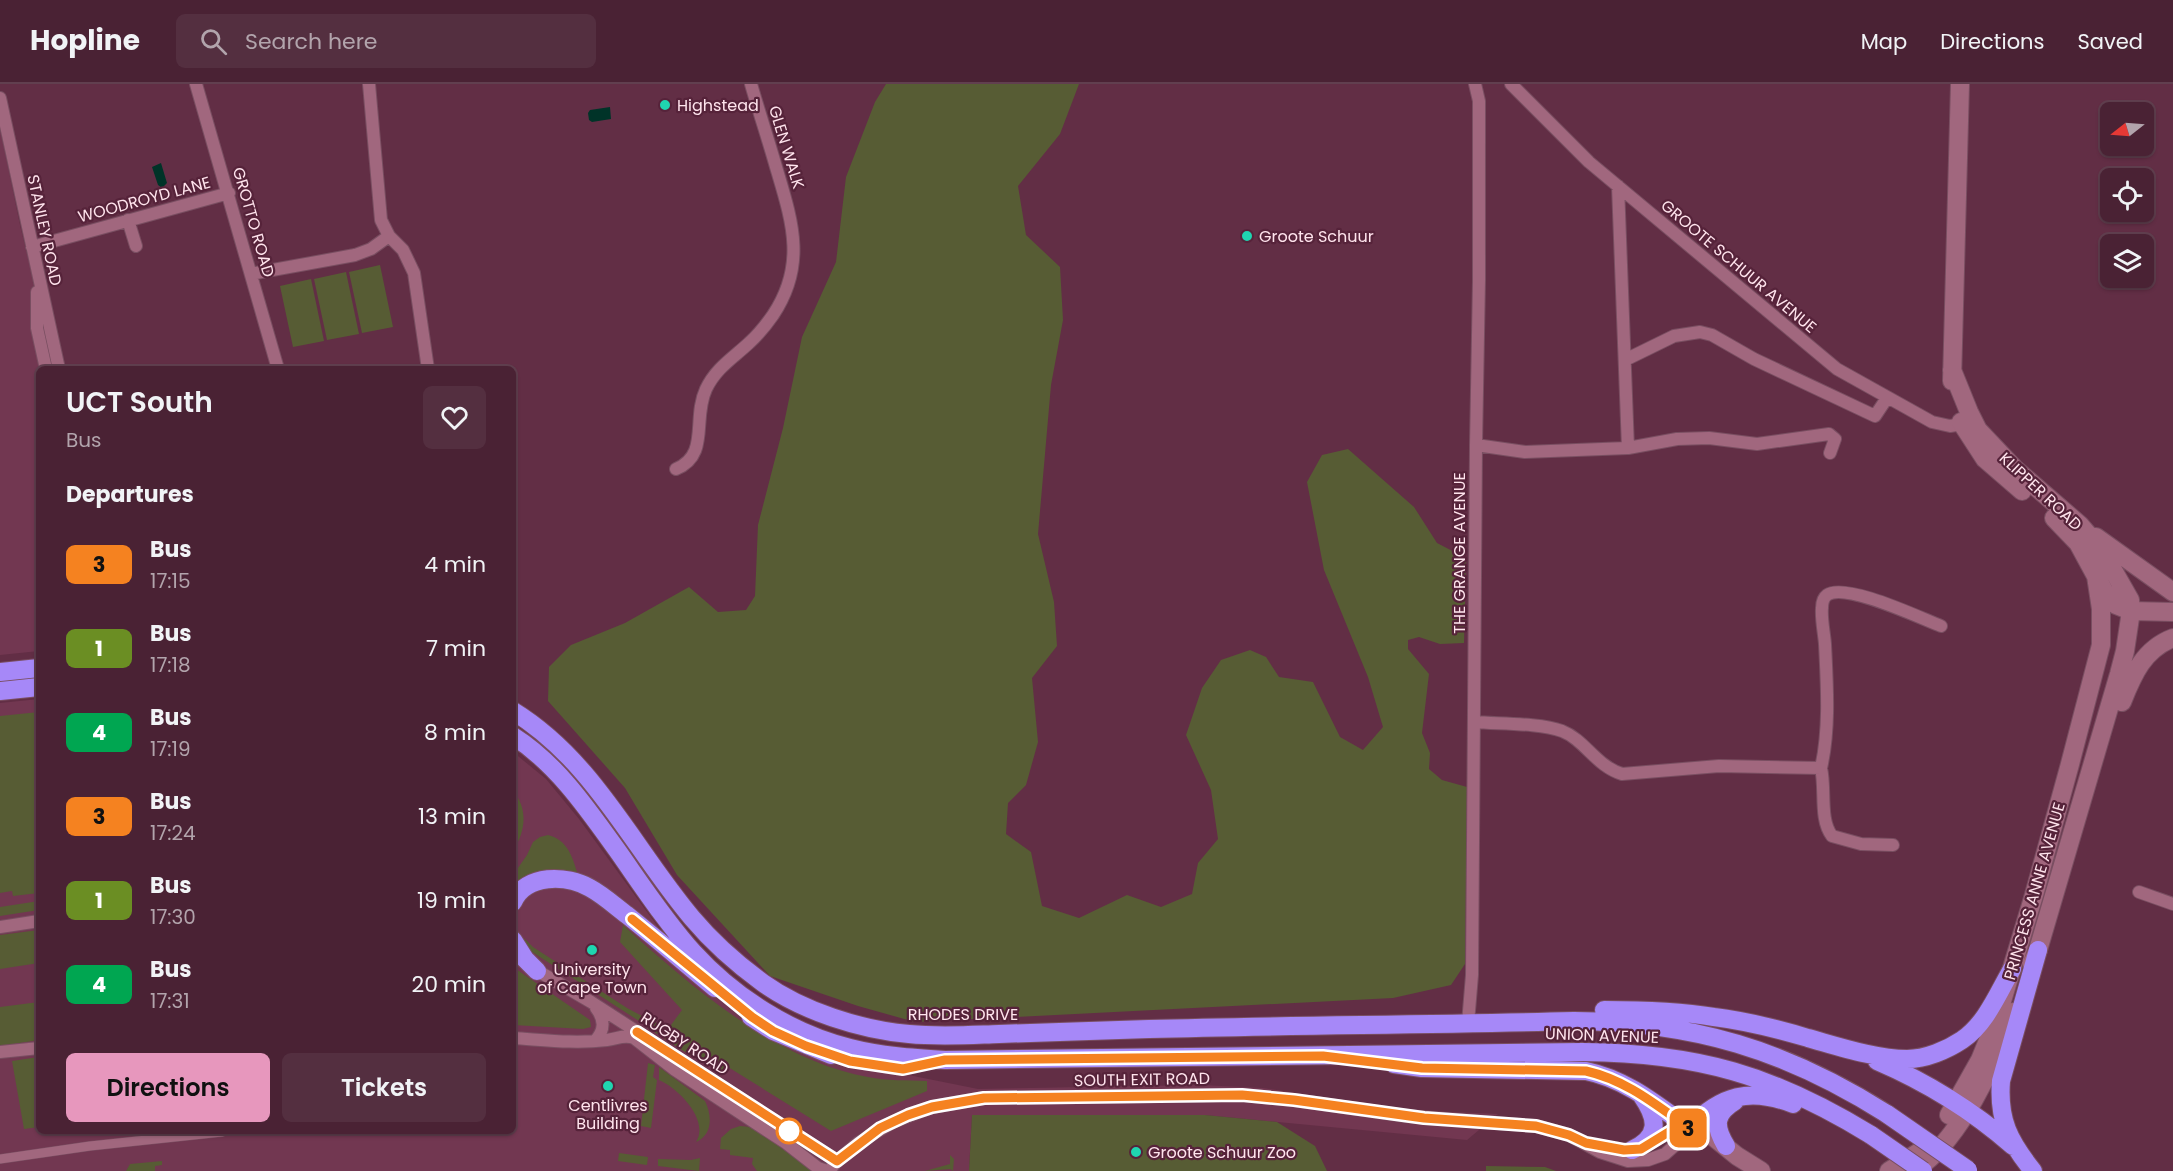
<!DOCTYPE html>
<html lang="en">
<head>
<meta charset="utf-8">
<style>
  body { margin:0; font-family:Poppins,sans-serif; background:#542f40; color:#f1f3f6; height:100vh; display:flex; flex-direction:column; font-size:22px; white-space:nowrap }
  * { box-sizing:border-box; margin:0 }
  p { font-size:20px; color:#b2a4ac }
  .icon { flex:none; width:33px; height:33px; fill:none; stroke:currentColor; stroke-width:2; stroke-linecap:round; stroke-linejoin:round }
  .map { position:relative; flex:1; overflow:hidden }
  .side { position:absolute; left:36px; top:282px; width:480px; height:768px; display:flex; flex-direction:column; background:#4a2234; border-radius:9px; box-shadow:0 2px 4px #0004,0 0 0 2px #613f4f }
  .side>* { flex:none }
  .badge { padding:0 12px; border-radius:9px; font-size:21px; line-height:39px }
  .needle { width:39px; rotate:253deg }
  .controls { position:absolute; left:2100px; top:18px; display:grid; gap:12px }
  .controls a { display:grid; place-items:center; width:54px; height:54px; border-radius:9px; background:#4a2234; box-shadow:0 2px 4px #0004,0 0 0 2px #613f4f; font-size:30px }
  .map>.badge { position:absolute; translate:-50% -50%; box-shadow:0 0 0 3px #fff }
  h2 { padding:0 30px; font-size:22px; line-height:54px }
  .round { display:grid; place-items:center; flex:none; width:63px; height:63px; border-radius:9px; background:#542f40 }
  .summary { display:flex; align-items:center; justify-content:space-between; height:102px; padding:0 30px }
  h1 { font-size:28px; font-weight:600; line-height:45px }
  .button { display:flex; gap:12px; margin-top:auto; padding:12px 30px }
  .button a { flex:1; height:69px; border-radius:9px; background:#e797bd; color:#111; font-size:24px; font-weight:600; line-height:69px; text-align:center }
  .button a+a { background:#542f40; color:#f1f3f6 }
  ul { padding:0; list-style:none }
  li { display:flex; align-items:center; gap:18px; height:84px; padding:0 30px }
  li div { flex:1 }
  li b { display:block; font-size:22px }
  li em { font-style:normal }
  li .badge { min-width:66px; font-weight:700; text-align:center }
  header { display:flex; align-items:center; gap:36px; box-sizing:border-box; height:84px; padding:0 30px; background:#4a2234; border-bottom:2px solid #613f4f }
  header strong { font-size:28px }
  nav { display:flex; gap:33px; margin-inline-start:auto; font-size:21px }
  .search { width:420px; height:54px; background:#542f40; display:flex; align-items:center; gap:15px; box-sizing:border-box; padding:0 21px; border-radius:9px; color:#b2a4ac; font-size:22px }
  .map>svg:first-child { display:block }
  .built { fill:#723751 }
  .green { fill:#575c34 }
  .water { fill:#003328 }
  .lines { fill:none; stroke-linecap:round; stroke-linejoin:round }
  .pedestrian-casing { stroke:#794e61; stroke-width:10 }
  .minor-casing { stroke:#794e61; stroke-width:14 }
  .secondary-casing { stroke:#794e61; stroke-width:20 }
  .motorway-casing { stroke:#794e61; stroke-width:20 }
  .pedestrian { stroke:#a1677e; stroke-width:9 }
  .minor { stroke:#a1677e; stroke-width:12 }
  .secondary { stroke:#a1677e; stroke-width:18 }
  .motorway { stroke:#a688f8; stroke-width:18 }
  .motorway-bridge-casing { stroke:#794e61; stroke-width:20; stroke-linecap:butt }
  .motorway-bridge { stroke:#a688f8; stroke-width:18 }
  .line-casing { stroke:#fff; stroke-width:14 }
  .line { stroke:#f58220; stroke-width:9 }
  .poi-dot { fill:#1fd5b0; stroke:#56233a; stroke-width:2 }
  .stop-dot { fill:#fff; stroke:#f58220; stroke-width:3 }
  .labels { text-anchor:middle; stroke-width:4.5; stroke-linejoin:round; paint-order:stroke }
  .poi-label { font-size:16px; fill:#ffe4ed; stroke:#56233a; text-anchor:start }
  .street-label { font-size:16px; fill:#ffe4ed; stroke:#56233a }
</style>
</head>
<body>
<header>
<strong>Hopline</strong>
<div class="search"><svg class="icon" aria-label="search" viewBox="0 0 24 24"><circle cx="10" cy="10" r="6"/><path d="M15 15l6 6"/></svg>Search here</div>
<nav><a>Map</a><a>Directions</a><a>Saved</a></nav>
</header>
<div class="map">
<svg width="2173" height="1087" viewBox="0 0 2173 1087">
  <rect width="100%" height="100%" fill="#622e45"/>
  <path class="built" d="M0 45 20 141 55 285H39V567L0 571Z
    M39 615V1047H513V668L546 695 579 735 661 847 681 885 751 939 819 973 978 1005 1201 1001 1263 1004 1406 1026 1498 1030 1467 1056 1205 1031H972L969 1087H0V619Z"/>
  <path class="green" d="M886 0H1079L1060 50 1018 102 1026 151 1060 183 1063 236 1051 301 1038 450 1054 518 1057 562 1032 594 1038 658 1026 701 1008 719 1006 750 1031 768 1042 822 1079 834 1127 811 1161 823 1192 810 1198 779 1218 755 1211 706 1186 651 1202 604 1221 576 1250 566 1266 573 1279 593 1313 598 1340 653 1363 666 1383 643 1368 593 1324 486 1307 398 1322 371 1348 365 1414 423 1437 459 1466 474 1464 559 1440 560 1419 553 1408 556V565L1429 590 1422 649 1430 669 1429 685 1442 696 1467 703 1465 880 1451 901 1393 914 915 938 858 922 770 892 677 791 625 704 548 617 549 583 571 561 625 539 689 503 718 528 746 526 755 512 758 441 783 344 802 253 836 178 846 93 875 18Z
    M380 181 393 243 362 249 349 188Z
    M346 188 359 250 327 256 314 195Z
    M311 195 324 257 293 263 280 202Z
    M39 628V809L13 812 12 807 0 809V632Z
    M513 706C529 727 525 747 513 768Z
    M548 751C567 756 572 771 577 788L513 809V791L527 771 533 758 540 753Z
    M39 817V826L0 832V823Z
    M623 841C689 901 778 978 868 993 887 997 908 996 927 997V1007L831 1047 728 983 723 989 685 968 645 942 649 935 668 945 682 926 620 858Z
    M39 846V879L0 885V851Z
    M524 854 533 863 627 924 642 932 639 937 526 864Z
    M513 883 590 936 591 943 583 945 513 941Z
    M39 918V956L0 962V923Z
    M39 973V1043L24 1045 12 977Z
    M648 979 655 981 653 993 657 996 651 1044 641 1042Z
    M659 983 705 1017C712 1031 713 1051 696 1058 710 1036 678 1004 659 996Z
    M972 1031H1205L1277 1038 1315 1062 1327 1087H969Z
    M740 1042C763 1042 797 1070 811 1087H757L752 1080 753 1074 730 1071V1066L720 1065 721 1054 731 1045Z
    M619 1069 648 1073 647 1081 618 1077Z
    M950 1071 954 1075 953 1087 950 1085 925 1087 950 1080Z
    M700 1074 699 1087 658 1082V1075L691 1076Z
    M162 1077V1081L155 1082V1087H126L130 1080Z
    M1486 1082 1545 1083 1556 1087H1486Z"/>
  <path class="water" d="M610 23 611 35 592 38 589 36 588 29 590 26Z
    M161 79 167 99 162 104 158 101 152 83Z"/>
  <g class="lines">
    <g class="pedestrian-casing">
      <path id="pedestrian" d="M0 1075 90 1062 222 1048"/>
    </g>
    <g class="minor-casing">
      <path id="minor" d="M196 0 278 285
        M369 0 381 136 389 152 403 166 414 189 428 285
        M1511 0 1589 78 1837 285 1932 338 1950 342 1969 339
        M0 14 59 285
        M1618 102 1628 364
        M128 136 136 162
        M32 163 229 109
        M251 190 355 171 371 165 389 152
        M37 208V244L46 285
        M1625 276 1674 252 1700 248 1712 251 1754 275 1875 332 1887 314
        M1476 361 1525 368 1628 364 1677 355 1709 354 1757 360 1829 350 1835 355 1830 369
        M676 385C710 371 692 335 706 305 716 284 733 274 749 259 758 251 766 241 773 231 807 180 792 137 776 83 768 55 759 28 751 0
        M1475 638C1499 640 1540 639 1562 647 1585 656 1596 682 1622 690L1719 682 1821 684C1826 706 1819 735 1832 752L1861 760 1893 761
        M1821 684C1830 644 1827 601 1825 560 1824 548 1821 535 1822 524 1822 519 1823 514 1827 511 1845 498 1920 534 1941 542
        M2139 808 2173 820
        M0 843 39 837
        M531 883 591 918 837 1077
        M1468 939 1472 891 1476 361 1479 196V17L1475 0
        M513 954C545 956 575 960 607 956 617 955 624 950 634 954L675 986 786 1059 818 1084 827 1087
        M595 957C605 946 605 936 596 924
        M0 968 39 964
        M1601 1063C1646 1075 1651 1049 1689 1044
        M829 1087 837 1077 858 1059 893 1038 932 1023 984 1014 1242 1011 1294 1016 1406 1032 1536 1042 1569 1051 1600 1068 1628 1077 1648 1076 1665 1070 1682 1055 1689 1044"/>
    </g>
    <g class="secondary-casing">
      <path id="secondary" d="M1952 286 1969 328 1978 346 2014 384 2080 441 2098 462 2113 486 2130 516 2131 527 2125 567 2119 590 2038 866 2032 880
        M1952 297 1960 0
        M1961 338 1985 375 2022 407
        M2054 434 2078 459 2104 507 2116 521 2131 527 2173 528
        M2096 453 2173 508
        M2122 618C2133 590 2144 565 2173 554
        M1949 1031 1980 976 1996 937 2034 811 2070 680 2101 561V525L2096 492
        M1689 1044 1711 1051 1737 1072 1761 1087
        M1889 1087 1919 1068
        M1913 1087C1959 1059 1996 978 2013 928"/>
    </g>
    <g class="motorway-casing">
      <path id="motorway" d="M0 588 39 584
        M0 607 39 603
        M513 627C594 677 633 764 692 834 713 859 737 880 763 899 802 927 861 946 909 950 939 953 969 951 999 950 1049 948 1099 947 1149 945 1291 941 1433 941 1574 937 1694 938 1786 966 1887 1030
        M513 652C556 679 587 724 617 766 641 800 665 837 693 868 734 913 790 949 850 964 881 972 913 974 945 976L1583 968C1698 969 1773 991 1871 1051
        M513 818C526 789 567 791 590 804 603 811 615 822 627 831 657 855 686 880 715 904
        M513 856 525 875 537 887
        M1604 926C1641 926 1678 927 1714 933 1746 937 1778 945 1808 954 1837 962 1876 975 1907 975 1926 975 1947 966 1962 956 1986 940 1998 909 2012 885
        M751 933 773 947 831 971
        M1877 977C1926 998 1973 1027 2013 1062
        M1394 980 1422 984 1586 987C1626 995 1657 1021 1689 1044 1721 1011 1750 1003 1793 1020
        M1726 1062C1714 1042 1714 1030 1735 1017
        M1632 1066C1660 1053 1658 1035 1642 1012
        M2033 1087C2009 1057 1998 1036 2001 997L2038 866"/>
    </g>
    <use href="#pedestrian" class="pedestrian"/>
    <use href="#minor" class="minor"/>
    <use href="#secondary" class="secondary"/>
    <use href="#motorway" class="motorway"/>
    <g class="motorway-bridge-casing">
      <path id="motorway-bridge" d="M1887 1030 1968 1086
        M1871 1051 1923 1087"/>
    </g>
    <use href="#motorway-bridge" class="motorway-bridge"/>
  </g>
  <g class="lines">
    <g class="line-casing">
      <path id="line" d="M632 835 752 933 773 947 806 962 850 977 903 985 945 976 1323 972 1422 984 1586 987C1626 996 1656 1021 1689 1044L1672 1046 1641 1065 1624 1066 1586 1059 1569 1051 1536 1042 1424 1034 1294 1016 1242 1011 984 1014 932 1023 908 1031 880 1044 837 1077 637 948"/>
    </g>
    <use href="#line" class="line"/>
  </g>
  <g class="poi-dot">
    <circle cx="665" cy="21" r="6"/>
    <circle cx="1247" cy="152" r="6"/>
    <circle cx="592" cy="866" r="6"/>
    <circle cx="608" cy="1002" r="6"/>
    <circle cx="1136" cy="1068" r="6"/>
  </g>
  <circle class="stop-dot" cx="789" cy="1047" r="12"/>
  <g class="labels">
    <g class="poi-label">
      <text x="677" y="27">Highstead</text>
      <text x="1259" y="158">Groote Schuur</text>
      <text x="592" y="891" text-anchor="middle">University<tspan x="592" dy="18">of Cape Town</tspan></text>
      <text x="608" y="1027" text-anchor="middle">Centlivres<tspan x="608" dy="18">Building</tspan></text>
      <text x="1148" y="1074">Groote Schuur Zoo</text>
    </g>
    <g class="street-label">
      <text transform="translate(787 63) rotate(73)" y="6">GLEN WALK</text>
      <text transform="translate(144 115) rotate(-15)" y="6">WOODROYD LANE</text>
      <text transform="translate(254 138) rotate(74)" y="6">GROTTO ROAD</text>
      <text transform="translate(45 146) rotate(78)" y="6">STANLEY ROAD</text>
      <text transform="translate(1739 182) rotate(40)" y="6">GROOTE SCHUUR AVENUE</text>
      <text transform="translate(2041 407) rotate(43)" y="6">KLIPPER ROAD</text>
      <text transform="translate(1459 469) rotate(-90)" y="6">THE GRANGE AVENUE</text>
      <text transform="translate(2034 807) rotate(-74)" y="6">PRINCESS ANNE AVENUE</text>
      <text x="963" y="936">RHODES DRIVE</text>
      <text transform="translate(1602 951) rotate(2)" y="6">UNION AVENUE</text>
      <text transform="translate(685 959) rotate(33)" y="6">RUGBY ROAD</text>
      <text transform="translate(1142 995) rotate(-1)" y="6">SOUTH EXIT ROAD</text>
    </g>
  </g>
</svg>
<div class="controls">
<a><svg class="needle" viewBox="-14 -14 28 28"><path d="M0-13l5 13h-10z" fill="#e53935"/><path d="M0 13l5-13h-10z" fill="#b2a4ac"/></svg></a>
<a><svg class="icon" aria-label="locate" viewBox="0 0 24 24"><circle cx="12" cy="12" r="6"/><path d="M12 2v4M12 18v4M2 12h4M18 12h4"/></svg></a>
<a><svg class="icon" aria-label="layers" viewBox="0 0 24 24"><path d="M12 4l9 5-9 5-9-5zM3 14l9 5 9-5"/></svg></a>
</div>
<b class="badge" style="left:1688px;top:1044px;background:#f58220;color:#111">3</b>
<section class="side">
<div class="summary"><div><h1>UCT South</h1><p>Bus</p></div><a class="round"><svg class="icon" aria-label="heart" viewBox="0 0 24 24"><path d="M12 20l-8-8c-3-5 5-10 8-4 3-6 11-1 8 4z"/></svg></a></div>
<h2>Departures</h2>
<ul>
<li><span class="badge" style="background:#f58220;color:#111">3</span><div><b>Bus</b><p>17:15</p></div><em>4 min</em></li>
<li><span class="badge" style="background:#6b8e23;color:#fff">1</span><div><b>Bus</b><p>17:18</p></div><em>7 min</em></li>
<li><span class="badge" style="background:#00a651;color:#fff">4</span><div><b>Bus</b><p>17:19</p></div><em>8 min</em></li>
<li><span class="badge" style="background:#f58220;color:#111">3</span><div><b>Bus</b><p>17:24</p></div><em>13 min</em></li>
<li><span class="badge" style="background:#6b8e23;color:#fff">1</span><div><b>Bus</b><p>17:30</p></div><em>19 min</em></li>
<li><span class="badge" style="background:#00a651;color:#fff">4</span><div><b>Bus</b><p>17:31</p></div><em>20 min</em></li>
</ul>
<div class="button"><a>Directions</a><a>Tickets</a></div>
</section>
</div>
</body>
</html>
